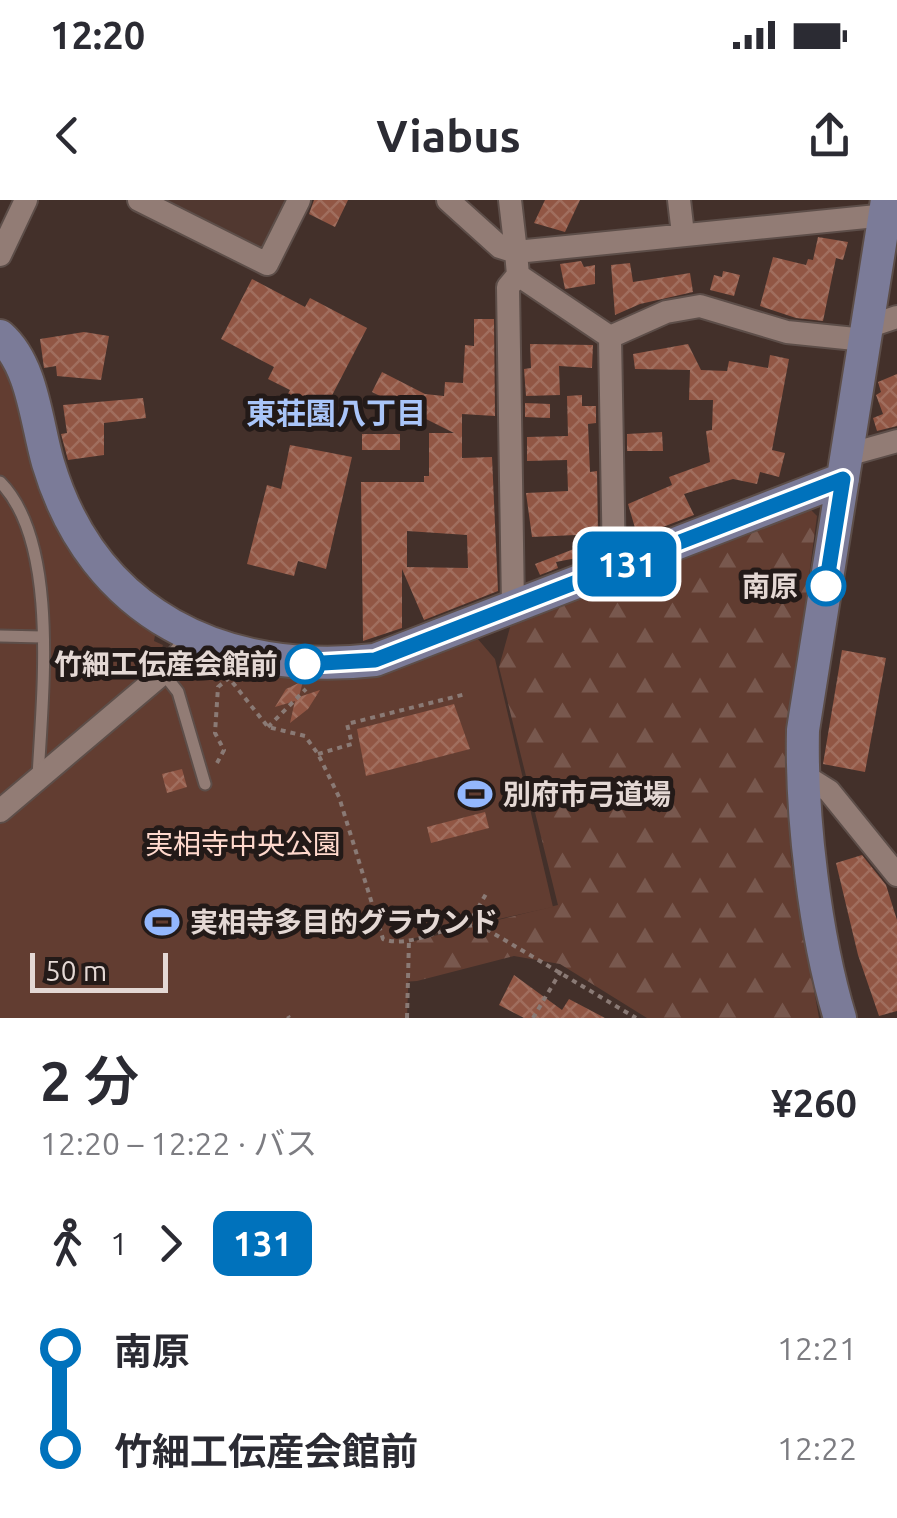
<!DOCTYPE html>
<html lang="ja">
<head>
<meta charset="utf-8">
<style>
  body { margin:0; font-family:Ubuntu,"Noto Sans JP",sans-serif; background:#f2f2f3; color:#2b2b33; height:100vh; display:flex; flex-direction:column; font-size:38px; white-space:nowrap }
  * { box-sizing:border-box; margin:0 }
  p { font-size:32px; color:#7c7c81 }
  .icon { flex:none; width:55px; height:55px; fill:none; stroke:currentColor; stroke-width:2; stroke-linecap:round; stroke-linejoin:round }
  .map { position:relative; height:818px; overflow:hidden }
  .panel { display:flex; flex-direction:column; background:#fff; flex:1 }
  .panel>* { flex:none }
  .badge { padding:0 20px; border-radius:15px; font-size:35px; line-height:65px }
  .scale { position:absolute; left:30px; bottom:25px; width:138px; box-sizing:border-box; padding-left:10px; border:5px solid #e4d8d4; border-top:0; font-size:28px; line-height:35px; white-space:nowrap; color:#e4d8d4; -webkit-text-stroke:8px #231a18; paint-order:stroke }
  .map>.badge { position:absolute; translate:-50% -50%; box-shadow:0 0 0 5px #fff }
  .legs { display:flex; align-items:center; gap:15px; height:110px; padding:0 40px; font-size:32px }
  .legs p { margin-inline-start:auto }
  .overview { display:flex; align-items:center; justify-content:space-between; height:170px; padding:0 40px }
  h1 { font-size:55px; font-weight:600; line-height:75px }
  ul { padding:0 40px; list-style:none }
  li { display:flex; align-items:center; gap:35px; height:100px; font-size:38px }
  li i { display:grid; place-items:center; width:15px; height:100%; margin:0 12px; background:currentColor }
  li i::after { content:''; width:25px; height:25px; margin:-12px; border:8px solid; border-radius:50%; background:#fff }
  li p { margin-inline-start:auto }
  li:first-child i { background:linear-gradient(#0000 50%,currentColor 0) }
  li:last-child i { background:linear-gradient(currentColor 50%,#0000 0) }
  .status { display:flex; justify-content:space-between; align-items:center; height:70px; padding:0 50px; background:#fff; direction:ltr }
  .status svg { height:28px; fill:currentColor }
  header { display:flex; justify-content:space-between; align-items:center; height:130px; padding:0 40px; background:#fff; font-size:45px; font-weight:600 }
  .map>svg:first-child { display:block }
  .built { fill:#513830 }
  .forest { fill:url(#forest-firs) }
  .green { fill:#623d31 }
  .building { fill:url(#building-cross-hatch); fill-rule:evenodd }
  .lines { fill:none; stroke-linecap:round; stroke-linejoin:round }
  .lane-casing { stroke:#5d4e49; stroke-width:15 }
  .street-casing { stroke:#5d4e49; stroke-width:26 }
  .secondary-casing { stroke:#5d4e49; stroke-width:36 }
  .path { stroke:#8a7a75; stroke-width:4; stroke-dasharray:5 5; stroke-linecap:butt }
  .lane { stroke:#927c75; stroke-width:11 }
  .street { stroke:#927c75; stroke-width:22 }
  .secondary { stroke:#7b7b98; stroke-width:32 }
  .line-1-casing { stroke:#fff; stroke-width:22 }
  .line-1 { stroke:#0072bc; stroke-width:15 }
  .stop-1-dot { fill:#fff; stroke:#0072bc; stroke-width:5 }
  .labels { text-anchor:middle; stroke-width:10; stroke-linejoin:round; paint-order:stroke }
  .stop-label { font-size:28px; font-weight:bold; fill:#e4d8d4; stroke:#231a18; text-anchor:end }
  .poi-label { font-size:28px; font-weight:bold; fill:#e4d8d4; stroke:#231a18; text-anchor:start }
  .park-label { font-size:28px; fill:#ffd9cd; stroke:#231a18 }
  .neighbourhood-label { font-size:30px; font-weight:bold; fill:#a9c5f9; stroke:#231a18 }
</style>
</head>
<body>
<div class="status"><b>12:20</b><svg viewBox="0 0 49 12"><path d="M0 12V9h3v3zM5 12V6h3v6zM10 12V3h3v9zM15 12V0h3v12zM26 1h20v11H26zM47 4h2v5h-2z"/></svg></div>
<header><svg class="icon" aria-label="back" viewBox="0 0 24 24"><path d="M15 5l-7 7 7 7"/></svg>Viabus<svg class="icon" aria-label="share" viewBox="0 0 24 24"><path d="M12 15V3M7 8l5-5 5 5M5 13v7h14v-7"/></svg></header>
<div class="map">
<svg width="897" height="818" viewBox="0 0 897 818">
  <defs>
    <pattern id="forest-firs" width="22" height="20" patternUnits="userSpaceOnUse" patternTransform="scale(2.5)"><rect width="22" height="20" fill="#623d31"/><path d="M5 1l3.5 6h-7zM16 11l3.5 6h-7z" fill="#78584e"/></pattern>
    <pattern id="building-cross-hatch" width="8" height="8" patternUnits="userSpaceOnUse" patternTransform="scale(2.5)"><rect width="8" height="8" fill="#915644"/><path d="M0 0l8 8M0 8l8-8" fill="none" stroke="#a06e5e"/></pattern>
  </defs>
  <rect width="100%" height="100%" fill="#43302a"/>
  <path class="built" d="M154 0H292L266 54Z"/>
  <path class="forest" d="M808 307 817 316 785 554 791 660 819 818H647L560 764 514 756 417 781 353 785 386 748 558 705 499 467 511 424Z"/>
  <path class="green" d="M0 156 63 337 83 366 156 430 154 441 163 445 156 466 0 601Z
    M477 438 495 459 553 707 410 739 407 818H0V621L193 462 202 466 210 458C334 489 359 478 477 438Z"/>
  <path class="building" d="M314 0H348L335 27 309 14Z
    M545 0H580L565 32 534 23Z
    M818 37 848 42 843 60 836 58 823 121 796 118 760 106 773 57 806 65 808 59 813 60Z
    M581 61 584 67 595 65V84L565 89 560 64Z
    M630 63 633 82 690 73 693 92 640 104 615 115 611 65Z
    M723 71 740 75 734 96 710 90 714 75 722 77Z
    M252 79 305 107 310 98 367 128 326 207 304 195 301 201 288 194 290 190 268 179 274 167 221 139Z
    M474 119H494L495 216 462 214V258L492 257 498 391 424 420 402 369V428L363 441 361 282H424V276H429V233H454L372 192 382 172 425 194 444 196 445 182 463 183 465 145 474 146ZM407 331 467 335 468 368 407 367Z
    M84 132 109 136 101 180 57 176 56 166 44 168 40 139Z
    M530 144 593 145 592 168 559 166 560 195 526 196 524 169 531 168Z
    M688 144 701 170 727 171 729 161 768 168 770 155 789 159 772 250 785 253 779 277 760 272 757 284 733 279 684 294 694 315 629 340 628 330 635 328 628 304 672 285 669 277 710 262 706 231 712 230 713 200H689L690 170 635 169 633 154Z
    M897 174V226L877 231 873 218 883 214 876 195 881 192 878 182Z
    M582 195V206H596V223L588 224 590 272 597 271 598 334 532 337 526 293 568 291 567 260 527 261V237L568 236 567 196Z
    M143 198 146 218 104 223V255L68 260 61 234 67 233 63 205Z
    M525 203 550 204V218L525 217Z
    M662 232 663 251H627V234Z
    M362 234H400V250H362Z
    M290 245 352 257 326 369 298 361 294 376 247 364 267 285 281 289Z
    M592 342V355L556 362 558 368 540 375 535 364Z
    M842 450 886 458 865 572 823 564Z
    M303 481 299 497 320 490 308 509 290 523 295 501 275 507 286 489Z
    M454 504 470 549 366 576 357 529Z
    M182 569 187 587 167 593 162 574Z
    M485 612 489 628 431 643 427 627Z
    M862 655 886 685 897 720V811L879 816 858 755 836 663Z
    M514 775 562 810 569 799 605 818H524L499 805Z"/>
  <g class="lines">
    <g class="lane-casing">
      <path id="lane" d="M0 282C60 342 42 497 38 577
        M0 436 42 437
        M163 473 178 492 205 584"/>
    </g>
    <g class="street-casing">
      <path id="street" d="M139 0 267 64 299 0
        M448 0 500 47 516 52 518 75 508 87 513 407
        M510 0 516 52 897 14
        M679 0 683 34
        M0 55 26 0
        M518 75 610 137 614 368
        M867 127 897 117
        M610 137 666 112 700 106 787 132 865 140
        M847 255 897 241
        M802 574 829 591 897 675
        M0 611 163 473 193 438"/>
    </g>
    <g class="secondary-casing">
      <path id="secondary" d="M0 136C33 165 36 222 48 263 93 415 224 477 375 460L843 279
        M840 818C815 736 801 616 803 530L887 0"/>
    </g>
    <path class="path" d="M268 527 306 489
      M318 554 352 544 347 524 466 494
      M217 563 224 550 215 533 218 487 229 478 268 527 305 536 318 554 339 597 383 739C413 750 449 721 481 726L636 818
      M468 725 486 694
      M288 816 289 818
      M407 818 409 739
      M533 818 561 771"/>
    <use href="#lane" class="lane"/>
    <use href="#street" class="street"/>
    <use href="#secondary" class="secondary"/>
  </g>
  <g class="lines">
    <g class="line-1-casing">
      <path id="line-1" d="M305 464 375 460 843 279 826 386"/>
    </g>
    <use href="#line-1" class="line-1"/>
  </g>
  <defs>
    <g id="stadium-bare" transform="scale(2.7)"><path d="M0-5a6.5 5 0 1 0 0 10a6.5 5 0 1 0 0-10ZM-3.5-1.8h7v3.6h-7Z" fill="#93b7fd" stroke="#231a18" stroke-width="2.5" paint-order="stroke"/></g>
  </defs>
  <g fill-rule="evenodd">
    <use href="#stadium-bare" x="475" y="594"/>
    <use href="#stadium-bare" x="162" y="722"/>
  </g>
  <g class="stop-1-dot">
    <circle cx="826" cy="386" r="18"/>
    <circle cx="305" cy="464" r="18"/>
  </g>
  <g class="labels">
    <g class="stop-label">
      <text x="798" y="396">南原</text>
      <text x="278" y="474">竹細工伝産会館前</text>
    </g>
    <g class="poi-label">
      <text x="503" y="604">別府市弓道場</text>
      <text x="190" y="732">実相寺多目的グラウンド</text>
    </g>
    <g class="park-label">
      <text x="243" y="654">実相寺中央公園</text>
    </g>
    <g class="neighbourhood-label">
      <text x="336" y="224">東荘園八丁目</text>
    </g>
  </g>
</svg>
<div class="scale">50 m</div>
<b class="badge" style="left:627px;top:364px;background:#0072bc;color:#fff">131</b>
</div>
<section class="panel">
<div class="overview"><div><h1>2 分</h1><p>12:20 – 12:22 · バス</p></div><b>¥260</b></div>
<div class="legs"><svg class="icon" aria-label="walk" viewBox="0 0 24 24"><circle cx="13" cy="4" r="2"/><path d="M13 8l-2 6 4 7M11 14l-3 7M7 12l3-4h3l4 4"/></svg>1<svg class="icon" aria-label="forward" viewBox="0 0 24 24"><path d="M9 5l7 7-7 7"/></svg><b class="badge" style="background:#0072bc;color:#fff">131</b></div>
<ul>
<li><i style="color:#0072bc"></i><b>南原</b><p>12:21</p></li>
<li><i style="color:#0072bc"></i><b>竹細工伝産会館前</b><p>12:22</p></li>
</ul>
</section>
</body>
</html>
